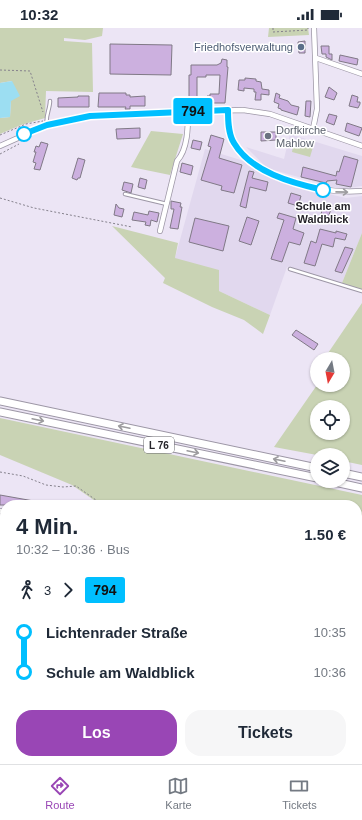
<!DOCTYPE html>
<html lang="de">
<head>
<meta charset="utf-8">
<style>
  body { margin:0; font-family:Arial,sans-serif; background:#f6f6f7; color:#1f2937; height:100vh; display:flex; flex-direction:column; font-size:15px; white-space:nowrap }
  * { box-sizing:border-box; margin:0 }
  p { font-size:13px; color:#747a83 }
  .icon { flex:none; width:22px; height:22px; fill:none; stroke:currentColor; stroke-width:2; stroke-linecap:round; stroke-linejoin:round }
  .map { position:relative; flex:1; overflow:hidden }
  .details { position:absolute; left:0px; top:472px; width:362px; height:264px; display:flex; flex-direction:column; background:#fff; border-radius:16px 16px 0 0; box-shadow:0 1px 3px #0004 }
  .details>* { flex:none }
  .badge { padding:0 8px; border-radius:3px; font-size:14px; line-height:26px }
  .needle { width:26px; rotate:190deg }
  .buttons { position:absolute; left:310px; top:324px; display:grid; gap:8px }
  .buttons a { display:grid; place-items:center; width:40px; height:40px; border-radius:50%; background:#fff; box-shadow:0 1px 3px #0004; font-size:20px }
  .map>.badge { position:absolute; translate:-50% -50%; box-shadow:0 0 0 2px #fff }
  .legs { display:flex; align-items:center; gap:6px; height:44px; padding:0 16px; font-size:13px }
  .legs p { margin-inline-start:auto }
  .overview { display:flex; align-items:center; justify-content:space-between; height:68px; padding:0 16px }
  h1 { font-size:22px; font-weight:700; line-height:30px }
  .action { display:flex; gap:8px; margin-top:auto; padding:8px 16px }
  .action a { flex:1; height:46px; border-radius:16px; background:#9946b5; color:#fff; font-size:16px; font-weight:700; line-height:46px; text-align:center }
  .action a+a { background:#f6f6f7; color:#1f2937 }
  ul { padding:0 16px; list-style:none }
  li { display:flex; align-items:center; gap:14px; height:40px; font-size:15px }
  li i { display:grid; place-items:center; width:6px; height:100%; margin:0 5px; background:currentColor }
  li i::after { content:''; width:10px; height:10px; margin:-5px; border:3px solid; border-radius:50%; background:#fff }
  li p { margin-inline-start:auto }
  li:first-child i { background:linear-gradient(#0000 50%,currentColor 0) }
  li:last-child i { background:linear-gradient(currentColor 50%,#0000 0) }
  .status { display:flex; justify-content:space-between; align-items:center; height:28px; padding:0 20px; background:#fff; direction:ltr }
  .status svg { height:11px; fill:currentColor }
  .tabs { display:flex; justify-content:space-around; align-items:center; height:56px; border-top:1px solid #e0e1e3; background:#fff; font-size:11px; color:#747a83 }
  .tabs a { display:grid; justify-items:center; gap:2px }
  .tabs .on { color:#9946b5 }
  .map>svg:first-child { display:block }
  .built { fill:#e1d8ee }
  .green { fill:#c9d3b4; fill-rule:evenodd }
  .water { fill:#9cdef2 }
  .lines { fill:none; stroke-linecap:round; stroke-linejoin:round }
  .stream { stroke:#9cdef2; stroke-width:2 }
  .building { fill:#ccb0df; stroke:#807986 }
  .lane-casing { stroke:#9d97a6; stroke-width:4.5 }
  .street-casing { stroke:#9d97a6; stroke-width:6 }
  .primary-casing { stroke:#9d97a6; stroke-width:9 }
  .path { stroke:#85818c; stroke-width:1; stroke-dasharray:2 2; stroke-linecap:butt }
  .lane { stroke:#fff; stroke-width:2.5 }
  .street { stroke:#fff; stroke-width:4.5 }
  .primary { stroke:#fff; stroke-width:7 }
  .oneway { stroke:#9d9c9f }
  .line-1-casing { stroke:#fff; stroke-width:9 }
  .line-1 { stroke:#00bfff; stroke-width:6 }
  .service-dot { fill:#5c6f8a; stroke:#fff; stroke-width:1.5 }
  .stop-1-dot { fill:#fff; stroke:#00bfff; stroke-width:2 }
  .worship-dot { fill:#6b7280; stroke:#fff; stroke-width:1.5 }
  .labels { text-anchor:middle; stroke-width:3; stroke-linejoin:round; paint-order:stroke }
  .shield { fill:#fff; stroke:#67666a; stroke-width:1 }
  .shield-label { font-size:10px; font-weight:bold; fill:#26242a }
  .service-label { font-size:11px; fill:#4e5e75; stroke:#fff; text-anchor:end }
  .worship-label { font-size:11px; fill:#5b616d; stroke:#fff; text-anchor:start }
  .stop-label { font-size:11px; font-weight:bold; fill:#26242a; stroke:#fff }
</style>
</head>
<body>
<div class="status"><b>10:32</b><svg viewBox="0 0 49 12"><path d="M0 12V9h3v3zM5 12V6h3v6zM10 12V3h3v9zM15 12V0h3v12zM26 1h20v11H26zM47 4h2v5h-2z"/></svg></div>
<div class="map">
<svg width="362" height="736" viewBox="0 0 362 736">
  <rect width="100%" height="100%" fill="#ece5f5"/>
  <path class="built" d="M290 106 362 128V158L340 161 267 140 246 119 284 131Z
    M205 121 244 133 252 140 290 157 346 170 362 168V205L342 255 287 239 270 287 219 263 175 230Z"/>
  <path class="green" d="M0 0H103L102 8 85 12 64 10V13L92 15 93 64 46 63 45 90 21 97 0 106V90L10 89 12 53 0 55Z
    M269 0H308L309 7 268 9Z
    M151 103 183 106 170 147 131 139Z
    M294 114 313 119 310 129 292 124Z
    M112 198 178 215 175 230 219 242V263L270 287 263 306 244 292 212 279 163 255 165 250Z
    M362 205V262L342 255Z
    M362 275V437L343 433V427H317L274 419 317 357H343V331H324ZM317 379H343V405H317Z
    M0 390 362 467V527L357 539V477H101L72 457 0 427Z
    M201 731H244L240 736H207Z"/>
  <path class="water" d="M12 53 20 68 11 73 10 89 0 90V55Z"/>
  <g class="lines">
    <path class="stream" d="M357 670 362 673"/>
  </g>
  <path class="building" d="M305 13V25H299L298 14Z
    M110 16 172 17 171 47 110 46Z
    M321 18H329V26H332V32L326 29V26H322Z
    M340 27 358 31 357 37 339 33Z
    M222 31 227 32V39H228L225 75H207V68H210V66H219L220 47H206V49H197V72H189V47H191V37H217L221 35Z
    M245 50 256 51V53L261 54 262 61 269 62V67L261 66V72H255L256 64H254V61L244 60V63L238 62 239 52H245Z
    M329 59 337 65 334 72 325 69Z
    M99 65H126V67H130V69L145 68V78H130V81H125L126 79H98Z
    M276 65 280 67 279 70 288 73 291 77 299 79 297 87 281 82V81L278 80 279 76 274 74Z
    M352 67 358 69 357 74H360V76L358 80 349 78Z
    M78 68H89V79H58V70L78 69Z
    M306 73H311L310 89 305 88Z
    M329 86 337 88 334 97 326 94Z
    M347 95 362 100 359 108 345 103Z
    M140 100V110L117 111 116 101Z
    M261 104H276V112L261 113Z
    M211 107 224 111 219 130 242 137 234 165 221 162 222 158 201 152 211 119 208 118Z
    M193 112 202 114 200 122 191 120Z
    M41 114 48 116 40 142 34 141 36 135 33 134 36 124H34L36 118 39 119Z
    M344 128 358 132 351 159 336 156 337 152 327 153 326 155 301 149 303 139 336 148 337 143 339 144Z
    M78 130 85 132 80 150H78L77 152 72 150Z
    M182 135 193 138 191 147 180 144Z
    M249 143 254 144 252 150 268 154 266 163 250 159 246 180 240 178Z
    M140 150 147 152 145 161 138 159Z
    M124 154 133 156 131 165 122 162Z
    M291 165 301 168 298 178 288 175Z
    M171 173 181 175 180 179H182L178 201 170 200 174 181H171Z
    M324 175 332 178 327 193 320 190Z
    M116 176 119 180 124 181 122 189 114 187Z
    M149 183 159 185 157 194 151 192 150 198 145 197 146 194 132 192 134 184 148 187Z
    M279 185 296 190 293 201 304 205 300 217 289 214 282 234 271 231 284 192 277 190Z
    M247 189 259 193 251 217 239 213Z
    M195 190 229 198 223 223 189 214Z
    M320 201 336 205V203L347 206 345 212 335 210 333 219 322 216 315 238 304 235 311 213 316 215Z
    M345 219 353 221 342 245 335 243Z
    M296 302 318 316 314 322 292 307Z
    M0 467 45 475V477H0Z
    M5 522V538L0 550V534Z
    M152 731H176L183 736H151L149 734Z"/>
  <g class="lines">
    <g class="lane-casing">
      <path id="lane" d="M47 96C45 89 50 81 50 73
        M125 166 167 176
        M290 241 362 263
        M0 690 5 694"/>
    </g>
    <g class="street-casing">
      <path id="street" d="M316 30 362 46
        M228 82C228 92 228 106 234 115 255 152 323 166 362 163
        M313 101 317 81 314 0
        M0 118 47 97 76 90 113 86 243 82 270 86 362 118
        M160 203 177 133C188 121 188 99 188 83
        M0 483 5 484
        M0 513 4 516 0 522
        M357 553 362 543
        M0 640 5 642
        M0 671 5 664
        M357 685 362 687
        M196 731 203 736
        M104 736 107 731
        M244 736 247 731"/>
    </g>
    <g class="primary-casing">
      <path id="primary" d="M0 373 317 440
        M0 384 317 450
        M343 445 362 449
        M330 453 362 460"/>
    </g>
    <path class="path" d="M273 0V4L308 2V0
      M0 42 30 43 43 84
      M0 107 26 96 43 93
      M0 126 19 116
      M0 170 34 180 132 199
      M0 444 23 448 46 457 63 459 76 458 103 477
      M357 582 362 575
      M2 648 5 654
      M357 659 362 664
      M225 731 227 736"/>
    <use href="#lane" class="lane"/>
    <use href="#street" class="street"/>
    <use href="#primary" class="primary"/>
  </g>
  <defs><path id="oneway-shaft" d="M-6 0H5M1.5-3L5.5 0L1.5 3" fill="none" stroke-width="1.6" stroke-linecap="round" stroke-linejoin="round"/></defs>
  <g class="oneway">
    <use href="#oneway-shaft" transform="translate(342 164) rotate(1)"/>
    <use href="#oneway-shaft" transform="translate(38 392) rotate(12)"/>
    <use href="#oneway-shaft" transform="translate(124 399) rotate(-168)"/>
    <use href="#oneway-shaft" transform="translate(193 424) rotate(12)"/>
    <use href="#oneway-shaft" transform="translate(279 432) rotate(-168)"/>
  </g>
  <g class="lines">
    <g class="line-1-casing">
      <path id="line-1" d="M24 106 47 97 90 88 228 82C228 92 228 106 234 115 251 144 292 155 323 162"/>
    </g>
    <use href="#line-1" class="line-1"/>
  </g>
  <circle class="service-dot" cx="301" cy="19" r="4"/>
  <g class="stop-1-dot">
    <circle cx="24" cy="106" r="7"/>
    <circle cx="323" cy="162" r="7"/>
  </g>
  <circle class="worship-dot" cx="268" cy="108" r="4"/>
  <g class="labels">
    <rect class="shield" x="144" y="409" width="30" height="16" rx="3"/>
    <g class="shield-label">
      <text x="159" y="421">L 76</text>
    </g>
    <g class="service-label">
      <text x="293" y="23">Friedhofsverwaltung</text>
    </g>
    <g class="worship-label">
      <text x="276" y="106">Dorfkirche<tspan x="276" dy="13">Mahlow</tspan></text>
    </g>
    <g class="stop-label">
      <text x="323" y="182">Schule am<tspan x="323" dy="13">Waldblick</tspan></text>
    </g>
  </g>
</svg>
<div class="buttons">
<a><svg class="needle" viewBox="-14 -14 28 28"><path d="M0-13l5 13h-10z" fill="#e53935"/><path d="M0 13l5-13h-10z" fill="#747a83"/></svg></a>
<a><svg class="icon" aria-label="locate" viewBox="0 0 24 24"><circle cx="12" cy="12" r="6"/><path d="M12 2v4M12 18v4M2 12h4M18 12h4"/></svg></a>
<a><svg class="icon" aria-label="layers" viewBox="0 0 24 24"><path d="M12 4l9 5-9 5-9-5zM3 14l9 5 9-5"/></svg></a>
</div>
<b class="badge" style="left:193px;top:83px;background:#00bfff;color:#111">794</b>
<section class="details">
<div class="overview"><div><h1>4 Min.</h1><p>10:32 – 10:36 · Bus</p></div><b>1.50 €</b></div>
<div class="legs"><svg class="icon" aria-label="walk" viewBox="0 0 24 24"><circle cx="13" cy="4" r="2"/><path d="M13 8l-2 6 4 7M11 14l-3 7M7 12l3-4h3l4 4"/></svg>3<svg class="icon" aria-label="forward" viewBox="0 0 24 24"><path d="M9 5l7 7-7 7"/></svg><b class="badge" style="background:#00bfff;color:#111">794</b></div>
<ul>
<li><i style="color:#00bfff"></i><b>Lichtenrader Straße</b><p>10:35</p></li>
<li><i style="color:#00bfff"></i><b>Schule am Waldblick</b><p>10:36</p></li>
</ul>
<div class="action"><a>Los</a><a>Tickets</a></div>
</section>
</div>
<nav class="tabs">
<a class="on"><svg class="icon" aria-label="directions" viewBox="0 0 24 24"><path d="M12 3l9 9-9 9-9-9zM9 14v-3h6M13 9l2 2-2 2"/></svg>Route</a>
<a><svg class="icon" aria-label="map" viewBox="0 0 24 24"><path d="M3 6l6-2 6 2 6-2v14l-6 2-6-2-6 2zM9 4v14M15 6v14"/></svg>Karte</a>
<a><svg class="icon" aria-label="tickets" viewBox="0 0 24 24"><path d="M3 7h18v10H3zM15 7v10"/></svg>Tickets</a>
</nav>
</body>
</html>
